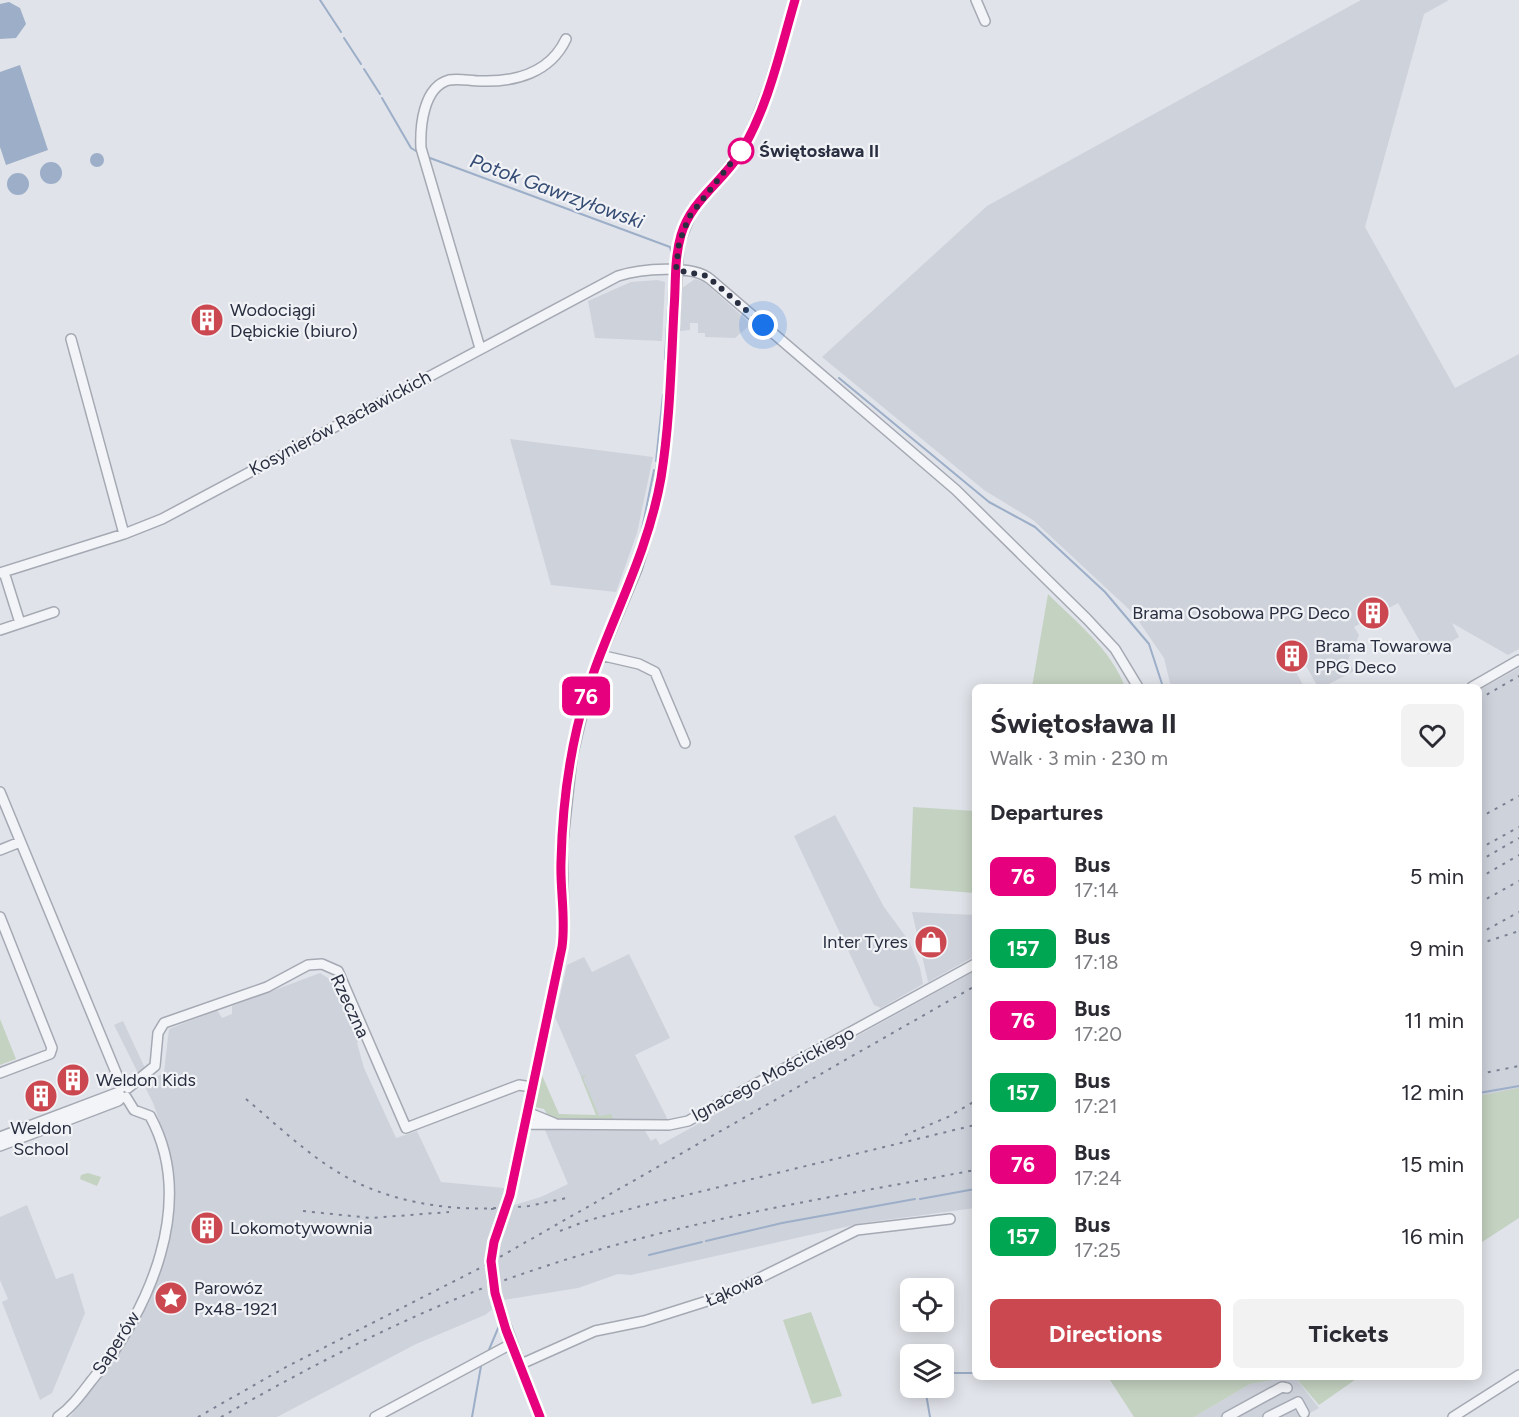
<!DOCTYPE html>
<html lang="en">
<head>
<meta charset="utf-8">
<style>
  body { margin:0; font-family:Figtree,sans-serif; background:#f2f2f3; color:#2b2b33; height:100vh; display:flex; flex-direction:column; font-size:22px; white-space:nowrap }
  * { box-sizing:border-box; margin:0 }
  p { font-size:20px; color:#7c7c81 }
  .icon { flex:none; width:33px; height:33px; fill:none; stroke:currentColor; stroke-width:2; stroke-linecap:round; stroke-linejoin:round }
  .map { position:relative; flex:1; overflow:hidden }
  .drawer { position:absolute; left:972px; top:684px; width:510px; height:696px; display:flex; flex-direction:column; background:#fff; border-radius:9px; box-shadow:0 3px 15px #0003 }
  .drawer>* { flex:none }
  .badge { padding:0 12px; border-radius:9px; font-size:21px; line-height:39px }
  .controls { position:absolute; left:900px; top:1278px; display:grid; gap:12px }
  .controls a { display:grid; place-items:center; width:54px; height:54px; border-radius:9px; background:#fff; box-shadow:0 3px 15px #0003; font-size:30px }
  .you { position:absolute; width:30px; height:30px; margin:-15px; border:4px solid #fff; border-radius:50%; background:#1a73e8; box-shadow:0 0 0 9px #1a73e833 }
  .map>.badge { position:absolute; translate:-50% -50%; box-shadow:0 0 0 3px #fff }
  h2 { padding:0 18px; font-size:22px; line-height:54px }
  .round { display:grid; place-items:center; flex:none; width:63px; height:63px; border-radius:9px; background:#f2f2f3 }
  .overview { display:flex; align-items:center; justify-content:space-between; height:102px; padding:0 18px }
  h1 { font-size:28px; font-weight:700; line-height:45px }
  .cta { display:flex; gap:12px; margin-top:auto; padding:12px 18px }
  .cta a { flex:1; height:69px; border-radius:9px; background:#cb4851; color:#fff; font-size:24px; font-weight:700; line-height:69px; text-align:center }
  .cta a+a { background:#f2f2f3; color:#2b2b33 }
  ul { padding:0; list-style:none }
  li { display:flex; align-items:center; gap:18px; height:72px; padding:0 18px }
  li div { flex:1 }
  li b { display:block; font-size:22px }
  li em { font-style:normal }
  li .badge { min-width:66px; font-weight:700; text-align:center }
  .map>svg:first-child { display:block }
  .built { fill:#ced2db }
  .green { fill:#c4d2c1 }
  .water { fill:#9caec8 }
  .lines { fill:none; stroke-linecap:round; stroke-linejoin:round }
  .stream { stroke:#9caec8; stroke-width:2 }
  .minor-casing { stroke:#a5a9b3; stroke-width:12 }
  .minor { stroke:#f3f4f7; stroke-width:9 }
  .rail { stroke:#7a8192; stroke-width:2; stroke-dasharray:3 6; stroke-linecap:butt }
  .line-casing { stroke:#fff; stroke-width:14 }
  .line { stroke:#e6007e; stroke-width:9 }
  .walk { stroke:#292f40; stroke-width:6; stroke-dasharray:0 10.8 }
  .stop-dot { fill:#fff; stroke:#e6007e; stroke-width:3 }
  .labels { text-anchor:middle; stroke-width:4.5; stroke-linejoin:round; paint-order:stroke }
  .stop-label { font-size:18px; font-weight:bold; fill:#292f40; stroke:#f0f2f6; text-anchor:start }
  .poi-label { font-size:18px; fill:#292f40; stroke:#f0f2f6; text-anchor:start }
  .street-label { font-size:18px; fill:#292f40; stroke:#f0f2f6 }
  .water-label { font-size:20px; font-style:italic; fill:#344b73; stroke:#f0f2f6 }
</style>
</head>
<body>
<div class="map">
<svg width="1519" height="1417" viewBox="0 0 1519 1417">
  <rect width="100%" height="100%" fill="#e0e3e9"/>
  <path class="built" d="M1361 0H1449L1424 14 1365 227 1455 388 1519 354V649L1508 655 1452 623 1459 637 1428 655 1398 603 1354 627 1359 635 1348 660 1354 671 1323 687H1318L1305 664 1295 670 1304 687H1171L1164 658 1133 613 1033 520 984 490 822 357 987 206Z
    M695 279 704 282 751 324 735 338 705 337V333H698V323H690V330L680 331 682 288Z
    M657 280 665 282 662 341 595 338 588 301 631 282Z
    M510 439 653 457 637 533 616 592 551 585Z
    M1519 668V1102L1479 1111V690Z
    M835 815 884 907 909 941 920 968 923 984 881 1008 874 1005 794 836Z
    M912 912 975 915V956L928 982Z
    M629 954 670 1038 635 1055 668 1120 599 1119 555 1017 567 965 584 957 592 972Z
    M975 971V1208L863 1223 631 1275 618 1274 578 1288 504 1300 485 1315 416 1344 277 1417H70L107 1368 137 1322 164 1259 173 1207 172 1177 162 1128 153 1103 114 1025 123 1021 151 1081 164 1072 169 1029 217 1010 222 1018 232 1014V1006L320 973 331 980 340 992 361 1037 357 1043 364 1068 396 1138 417 1131 441 1182 504 1188 517 1192 514 1205 541 1197 568 1184 545 1130 645 1131 651 1141 656 1138 660 1145Z
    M27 1205 56 1279 73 1273 85 1313 52 1393 40 1400 2 1302 8 1299 0 1280V1217Z
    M1292 1377H1295L1319 1408 1303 1417H1194L1250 1384Z"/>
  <path class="green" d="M1048 594C1076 622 1111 649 1125 687H1032Z
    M913 807 975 811V893L910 888Z
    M0 1019 16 1059 0 1065Z
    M538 1068 541 1069V1073L559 1114 596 1115 581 1077 587 1074 583 1078 599 1116 611 1114 614 1120 556 1118 548 1116 544 1109 535 1107 533 1102Z
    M1519 1088V1218L1479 1244V1096Z
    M88 1173 101 1177 97 1186 80 1179 81 1175Z
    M811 1312 842 1396 812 1404 783 1320Z
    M1108 1377H1292L1250 1384 1194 1417H1134Z
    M1295 1377H1359L1319 1405Z"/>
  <path class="water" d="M9 2 20 8 26 24 16 38 0 39V4Z
    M20 65 48 150 6 165 0 147V72Z
    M90 160a7 7 0 1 1 14 0a7 7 0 1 1-14 0Z
    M40 173a11 11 0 1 1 22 0a11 11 0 1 1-22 0Z
    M7 184a11 11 0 1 1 22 0a11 11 0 1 1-22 0Z"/>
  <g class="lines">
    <path class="stream" d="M320 0 341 32
      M344 38 361 64
      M364 69 380 94
      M382 98 411 148 416 151
      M430 158 670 247 671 251
      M665 359 669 290
      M839 378 989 502 1035 527 1105 592 1149 644 1163 687
      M656 461 663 395
      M631 566 640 539 654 470
      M583 685 625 582
      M1479 1093 1519 1086
      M920 1199 975 1189
      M706 1241 782 1223 915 1199
      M649 1255 702 1242
      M488 1352 499 1326 494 1304
      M944 1373H975
      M925 1388 930 1417
      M472 1417 481 1366"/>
    <g class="minor-casing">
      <path id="minor" d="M976 0 985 21
        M71 339 124 534
        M480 348 421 148C420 127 423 87 449 80 459 78 470 81 481 81 515 82 550 73 566 39
        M4 572 20 623
        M0 573 124 534 162 519 618 276C640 269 692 264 710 279L956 490 1087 619 1115 649 1138 687
        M0 630 54 612
        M600 655 639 664 655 672 685 743
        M1472 687 1519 660
        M0 792 122 1087
        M0 850 20 842
        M0 917 52 1048 50 1054 0 1073
        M128 1088 155 1066 158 1033 164 1023 267 987 308 965 322 964 338 971 406 1128 519 1085 531 1087
        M527 1112 554 1123
        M525 1124 669 1125 688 1121 975 964
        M0 1137 119 1092
        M0 1146 118 1101 122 1097
        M519 1365 595 1331 644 1321 723 1296 857 1230 950 1219
        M58 1417C72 1407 82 1393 92 1380 150 1311 197 1202 150 1116L134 1110 126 1097
        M375 1417 511 1344
        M540 1417 502 1315 492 1280 491 1261 494 1242 510 1195 562 947 564 925 562 849 572 757 590 681 637 569 654 512 667 434 679 243 693 209 739 155 752 130 769 87 795 0
        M1227 1417 1282 1387 1287 1388
        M1268 1417 1298 1402 1304 1413
        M1453 1417 1519 1375"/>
    </g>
    <use href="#minor" class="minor"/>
    <path class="rail" d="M1479 699 1519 676
      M1479 818 1519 796
      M1479 849 1519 827
      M1479 861 1519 838
      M1479 878 1519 855
      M1479 903 1519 881
      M1479 934 1519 912
      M1479 944 1519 931
      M1479 1074 1519 1066
      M246 1099C277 1125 307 1154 341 1174 386 1201 446 1211 498 1208
      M905 1135 948 1117 975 1101
      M491 1209 529 1206 571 1197
      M303 1211 371 1218 449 1212
      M560 1231 586 1221 641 1206 975 1125
      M198 1417 286 1367 484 1266 975 986
      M221 1417C322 1360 426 1305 537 1269 679 1221 828 1198 975 1170"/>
  </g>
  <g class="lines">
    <g class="line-casing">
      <path id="line" d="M540 1417 506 1330 495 1293 491 1261 494 1242 510 1195 562 947C566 918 560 891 561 862 562 818 567 771 577 728 597 641 645 569 661 478 670 422 671 366 674 309 676 284 674 259 681 235 691 201 721 183 739 155 768 109 780 51 795 0"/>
    </g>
    <use href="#line" class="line"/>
    <path class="walk" d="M741 151 742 149 689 217 679 243 676 270 707 276 763 325"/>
  </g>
  <defs>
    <g id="building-disc" transform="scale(1.725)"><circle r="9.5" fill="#cb4851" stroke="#f0f2f6"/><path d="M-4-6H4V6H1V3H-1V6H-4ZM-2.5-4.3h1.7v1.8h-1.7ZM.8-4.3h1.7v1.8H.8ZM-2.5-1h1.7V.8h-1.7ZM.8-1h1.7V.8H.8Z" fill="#fff"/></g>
    <g id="shop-disc" transform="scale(1.725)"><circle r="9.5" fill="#cb4851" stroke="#f0f2f6"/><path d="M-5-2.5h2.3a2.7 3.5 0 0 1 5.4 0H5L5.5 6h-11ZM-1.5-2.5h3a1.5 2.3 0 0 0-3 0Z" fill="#fff"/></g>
    <g id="sight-disc" transform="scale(1.725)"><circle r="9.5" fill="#cb4851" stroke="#f0f2f6"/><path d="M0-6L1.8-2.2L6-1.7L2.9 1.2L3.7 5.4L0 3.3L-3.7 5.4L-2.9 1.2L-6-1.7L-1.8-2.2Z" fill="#fff"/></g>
  </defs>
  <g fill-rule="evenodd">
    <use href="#building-disc" x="207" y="320"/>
    <use href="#building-disc" x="1373" y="613"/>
    <use href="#building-disc" x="1292" y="656"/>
    <use href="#shop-disc" x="931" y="942"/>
    <use href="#building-disc" x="73" y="1080"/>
    <use href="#building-disc" x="41" y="1096"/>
    <use href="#building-disc" x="207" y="1228"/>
    <use href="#sight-disc" x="171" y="1298"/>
  </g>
  <circle class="stop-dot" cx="741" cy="151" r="12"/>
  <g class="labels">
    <g class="stop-label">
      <text x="759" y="157">Świętosława II</text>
    </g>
    <g class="poi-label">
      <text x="230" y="316">Wodociągi<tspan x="230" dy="21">Dębickie (biuro)</tspan></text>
      <text x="1350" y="619" text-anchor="end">Brama Osobowa PPG Deco</text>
      <text x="1315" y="652">Brama Towarowa<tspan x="1315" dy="21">PPG Deco</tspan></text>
      <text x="908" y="948" text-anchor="end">Inter Tyres</text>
      <text x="96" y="1086">Weldon Kids</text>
      <text x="41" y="1134" text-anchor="middle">Weldon<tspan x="41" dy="21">School</tspan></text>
      <text x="230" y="1234">Lokomotywownia</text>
      <text x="194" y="1294">Parowóz<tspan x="194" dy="21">Px48-1921</tspan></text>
    </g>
    <g class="street-label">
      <text transform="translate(340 423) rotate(-28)" y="6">Kosynierów Racławickich</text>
      <text transform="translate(350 1006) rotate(65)" y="6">Rzeczna</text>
      <text transform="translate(773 1074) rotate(-28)" y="6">Ignacego Mościckiego</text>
      <text transform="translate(734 1289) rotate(-24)" y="6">Łąkowa</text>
      <text transform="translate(116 1343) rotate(-57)" y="6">Saperów</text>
    </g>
    <g class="water-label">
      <text transform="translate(557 191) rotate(20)" y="7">Potok Gawrzyłowski</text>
    </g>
  </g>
</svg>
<div class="controls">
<a><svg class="icon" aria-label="locate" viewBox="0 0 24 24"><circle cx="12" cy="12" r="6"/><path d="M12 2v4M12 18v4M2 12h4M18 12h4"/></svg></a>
<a><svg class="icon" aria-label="layers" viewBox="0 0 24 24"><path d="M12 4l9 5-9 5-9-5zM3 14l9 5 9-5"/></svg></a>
</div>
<div class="you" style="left:763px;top:325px"></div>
<b class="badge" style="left:586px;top:696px;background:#e6007e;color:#fff">76</b>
<section class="drawer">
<div class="overview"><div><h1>Świętosława II</h1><p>Walk · 3 min · 230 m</p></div><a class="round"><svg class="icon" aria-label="heart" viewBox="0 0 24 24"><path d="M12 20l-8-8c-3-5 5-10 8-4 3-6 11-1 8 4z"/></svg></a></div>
<h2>Departures</h2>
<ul>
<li><span class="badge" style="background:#e6007e;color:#fff">76</span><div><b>Bus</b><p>17:14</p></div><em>5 min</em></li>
<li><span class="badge" style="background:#00a651;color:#fff">157</span><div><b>Bus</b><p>17:18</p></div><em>9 min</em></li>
<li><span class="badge" style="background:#e6007e;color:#fff">76</span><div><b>Bus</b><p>17:20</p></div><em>11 min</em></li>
<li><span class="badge" style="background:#00a651;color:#fff">157</span><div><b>Bus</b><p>17:21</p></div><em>12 min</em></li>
<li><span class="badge" style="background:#e6007e;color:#fff">76</span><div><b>Bus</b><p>17:24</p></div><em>15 min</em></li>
<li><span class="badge" style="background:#00a651;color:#fff">157</span><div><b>Bus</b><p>17:25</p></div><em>16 min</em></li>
</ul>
<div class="cta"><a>Directions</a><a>Tickets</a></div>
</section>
</div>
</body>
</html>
